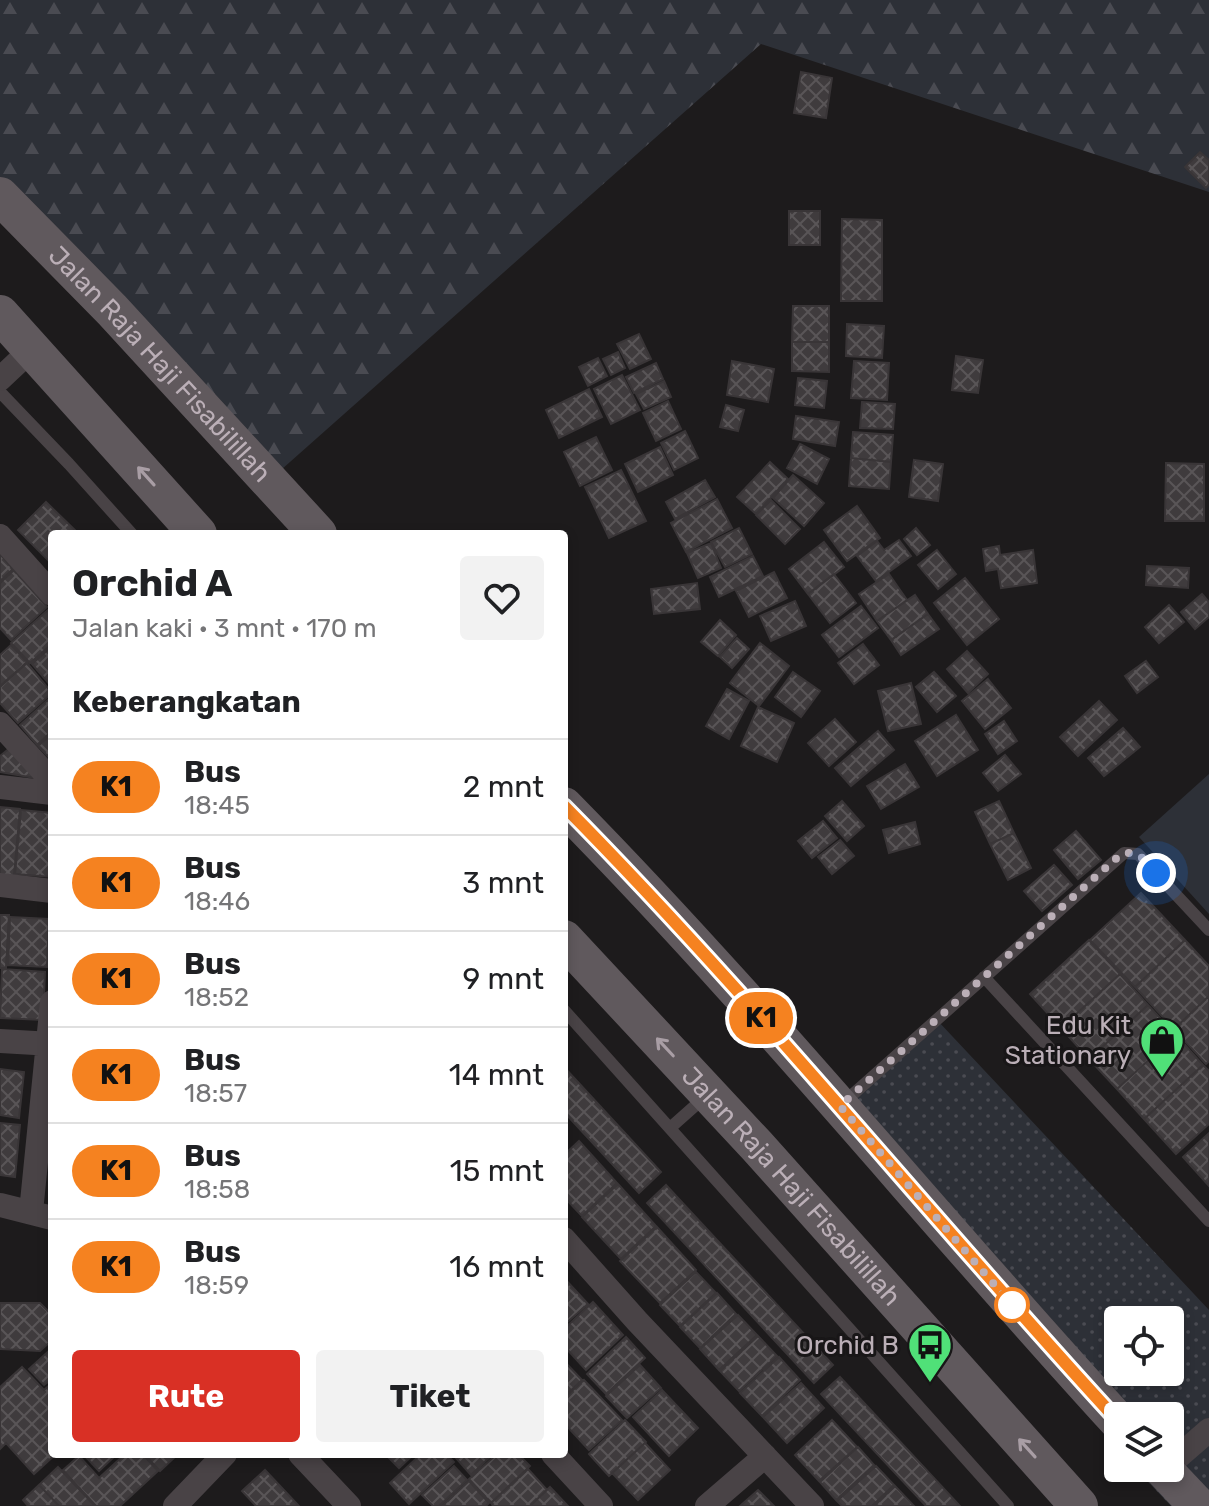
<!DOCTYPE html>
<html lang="id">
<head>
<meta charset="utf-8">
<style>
  body { margin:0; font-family:Rubik,sans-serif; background:#f2f2f2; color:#202124; height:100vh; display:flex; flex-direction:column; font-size:30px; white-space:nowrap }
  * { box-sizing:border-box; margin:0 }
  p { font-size:26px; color:#757577 }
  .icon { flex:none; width:44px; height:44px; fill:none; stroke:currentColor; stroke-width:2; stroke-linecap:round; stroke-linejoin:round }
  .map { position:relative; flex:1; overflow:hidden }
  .sheet { position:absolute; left:48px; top:530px; width:520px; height:928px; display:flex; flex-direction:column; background:#fff; border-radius:8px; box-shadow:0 4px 12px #0003 }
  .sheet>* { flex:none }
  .badge { padding:0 16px; border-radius:26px; font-size:28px; line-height:52px }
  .buttons { position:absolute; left:1104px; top:1306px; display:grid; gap:16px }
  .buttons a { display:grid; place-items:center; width:80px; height:80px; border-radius:8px; background:#fff; box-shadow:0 4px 12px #0003; font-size:40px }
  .you { position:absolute; width:40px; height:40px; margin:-20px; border:6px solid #fff; border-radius:50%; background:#1a73e8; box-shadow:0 0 0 12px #1a73e833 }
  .map>.badge { position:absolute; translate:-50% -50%; box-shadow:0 0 0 4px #fff }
  h2 { padding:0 24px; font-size:30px; line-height:72px }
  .round { display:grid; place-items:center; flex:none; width:84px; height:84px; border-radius:8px; background:#f2f2f2 }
  .headline { display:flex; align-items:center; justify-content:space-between; height:136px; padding:0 24px }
  h1 { font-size:38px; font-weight:700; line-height:60px }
  .action { display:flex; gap:16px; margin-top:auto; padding:16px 24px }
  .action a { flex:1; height:92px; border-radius:8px; background:#d93025; color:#fff; font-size:32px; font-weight:700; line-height:92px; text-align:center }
  .action a+a { background:#f2f2f2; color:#202124 }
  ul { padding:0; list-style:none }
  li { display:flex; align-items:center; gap:24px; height:96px; padding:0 24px; border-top:2px solid #e0e0e0 }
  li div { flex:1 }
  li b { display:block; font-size:30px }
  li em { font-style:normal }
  li .badge { min-width:88px; font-weight:700; text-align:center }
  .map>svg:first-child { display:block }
  .green { fill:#2d3037 }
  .forest { fill:url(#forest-firs) }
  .park { fill:url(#park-dots); fill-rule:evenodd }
  .building { fill:url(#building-cross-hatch); stroke:#393537; stroke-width:2 }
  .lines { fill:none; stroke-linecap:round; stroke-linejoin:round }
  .service { stroke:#494346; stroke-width:12 }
  .minor { stroke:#494346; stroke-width:24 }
  .primary { stroke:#60595d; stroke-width:38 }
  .oneway { stroke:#a99ea5 }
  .line-casing { stroke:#fff; stroke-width:18 }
  .line { stroke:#f58220; stroke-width:12 }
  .walk { stroke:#bbafb7; stroke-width:8; stroke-dasharray:0 14.4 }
  .stop-dot { fill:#fff; stroke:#f58220; stroke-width:4 }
  .labels { text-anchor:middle; stroke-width:6; stroke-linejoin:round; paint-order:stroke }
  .street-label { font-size:26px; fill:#bbafb7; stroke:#181617 }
  .poi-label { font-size:26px; fill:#bbafb7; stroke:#181617; text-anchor:end }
</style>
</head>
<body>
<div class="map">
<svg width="1209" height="1506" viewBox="0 0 1209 1506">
  <defs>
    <pattern id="forest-firs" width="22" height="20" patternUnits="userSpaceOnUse" patternTransform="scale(2)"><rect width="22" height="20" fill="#2d3037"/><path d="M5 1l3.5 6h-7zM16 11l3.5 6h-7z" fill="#4a4b52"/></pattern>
    <pattern id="park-dots" width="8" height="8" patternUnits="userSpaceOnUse" patternTransform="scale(2)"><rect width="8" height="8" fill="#2d3037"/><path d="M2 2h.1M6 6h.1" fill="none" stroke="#4a4b52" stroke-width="1.8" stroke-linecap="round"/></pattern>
    <pattern id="building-cross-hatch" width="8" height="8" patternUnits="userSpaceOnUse" patternTransform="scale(2)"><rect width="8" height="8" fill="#3f3b3d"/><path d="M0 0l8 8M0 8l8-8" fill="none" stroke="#595557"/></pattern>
  </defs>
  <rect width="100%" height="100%" fill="#1d1b1c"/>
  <path class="green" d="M1209 774V914L1139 837Z"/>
  <path class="forest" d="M0 0H1209V192L761 44 255 493 96 316 0 219Z"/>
  <path class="park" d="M937 1020 1209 1310V1506H1171L1135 1468H1170V1416H1118V1448L840 1106ZM1118 1320H1170V1372H1118Z"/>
  <path class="building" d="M801 72 832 78 826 118 794 113Z
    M1200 152 1209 160V184L1206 188 1185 167Z
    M789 211H820V245H789Z
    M842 219 882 220V301H841Z
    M793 306H829V342H792Z
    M847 324 884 326 882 358 846 356Z
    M639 334 651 359 630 369 617 344Z
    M792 342H829V372L792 371Z
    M618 352 625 368 611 375 603 359Z
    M956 356 983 360 978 393 952 390Z
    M598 358 607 376 588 386 579 367Z
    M732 361 774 369 768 402 727 395Z
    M854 361 889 363 887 400 851 398Z
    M656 363 663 379 634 393 626 377Z
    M622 375 640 410 611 424 594 389Z
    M798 378 827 381 824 408 795 405Z
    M664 381 671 397 644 409 636 394Z
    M589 389 602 417 559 438 546 410Z
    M668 401 681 429 656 441 643 413Z
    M862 402 895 404 893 429 860 428Z
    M726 405 744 410 738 431 720 427Z
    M796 416 839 422 835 446 793 439Z
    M685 431 698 458 674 470 661 443Z
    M853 432 893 435 891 462 851 458Z
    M596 437 612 470 580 486 564 452Z
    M800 444 829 459 817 484 787 468Z
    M660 447 673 475 638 492 625 464Z
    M851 458 891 462 889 489 849 486Z
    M914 460 943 464 938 501 909 497Z
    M770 462 788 479 756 514 737 497Z
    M1166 463 1204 464V521H1165Z
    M621 470 646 521 609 538 585 487Z
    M793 475 824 503 804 526 773 498Z
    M705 480 715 497 675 519 666 502Z
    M717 499 732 528 686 552 671 523Z
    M771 500 800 529 785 544 756 515Z
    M46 502 79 534H52V564L18 530Z
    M857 506 880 538 847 561 824 530Z
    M739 528 752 554 725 567 711 542Z
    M916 528 930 545 917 555 904 539Z
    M899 540 911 556 876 581 857 556 877 541 884 550Z
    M824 542 844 567 808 594 789 569Z
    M711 543 721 568 698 578 687 553Z
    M999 546 1000 555 1033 550 1037 583 1001 588 998 569 986 571 983 549Z
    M937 550 956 574 938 589 918 565Z
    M0 554 13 569 0 581Z
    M753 556 763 576 719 597 710 577Z
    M1147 566 1189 568 1188 588 1146 585Z
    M14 570 47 607 11 640 0 628V583Z
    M774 572 787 598 749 617 736 591Z
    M834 574 856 603 830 623 808 594Z
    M889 574 907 600 877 621 859 594Z
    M965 578 999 619 967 645 934 603Z
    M697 583 700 609 654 614 651 589Z
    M1202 594 1209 602V617L1195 629 1181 612Z
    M915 595 928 614 891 640 877 621Z
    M795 601 806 626 771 641 760 616Z
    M1169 605 1184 622 1159 643 1145 627Z
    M861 606 878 628 839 657 822 635Z
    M49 609 52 612V644L30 663 11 643Z
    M928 614 939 629 901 655 891 640Z
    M720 620 736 635 718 656 701 642Z
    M737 638 749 649 732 668 720 657Z
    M760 643 789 666 759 706 730 683Z
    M863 644 879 665 854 684 838 663Z
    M11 645 27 662 0 686V655Z
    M52 646V687L32 664Z
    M967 651 988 674 968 693 947 669Z
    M1146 661 1158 677 1137 693 1125 676Z
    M27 663 52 693 18 723 0 703V687Z
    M793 672 820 691 801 717 775 697Z
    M934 672 956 696 937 712 916 687Z
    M988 679 1011 708 985 729 962 701Z
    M911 683 921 724 888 731 878 691Z
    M727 689 749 701 729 739 706 726Z
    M52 696V731L37 745 20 725Z
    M1099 701 1117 720 1078 756 1060 737Z
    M758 707 794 723 777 762 741 746Z
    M956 715 978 750 937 776 915 741Z
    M835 719 856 742 829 766 808 743Z
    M1004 721 1017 741 998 754 985 734Z
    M1123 728 1140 747 1104 776 1088 758Z
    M878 731 894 750 851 786 835 768Z
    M52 734V761L38 746Z
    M10 748 35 778 0 772V756Z
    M1005 755 1021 774 998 791 983 773Z
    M905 764 919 787 881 809 867 786Z
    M842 801 864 826 847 841 825 816Z
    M999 801 1014 833 990 844 975 812Z
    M0 807 20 809 14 876 0 875Z
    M21 810 52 813V877L15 874Z
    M823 821 837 838 812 858 798 841Z
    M915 822 920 844 889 853 883 830Z
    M1076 831 1101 860 1078 879 1054 850Z
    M1014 833 1031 868 1008 880 990 844Z
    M840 840 854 856 832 874 818 857Z
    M1054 865 1072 885 1042 911 1024 891Z
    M1141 893 1185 940 1135 987 1090 940Z
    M0 915H9L6 968H0Z
    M10 917 49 919 47 967 8 965Z
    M1089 940 1120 974 1061 1028 1030 994Z
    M1185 940 1209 966V996L1174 1029 1135 987Z
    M2 969 45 972 43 1020 0 1018Z
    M1120 974 1148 1005 1089 1059 1061 1028Z
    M1209 996V1061L1206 1064 1174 1029Z
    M1148 1005 1176 1035 1117 1089 1089 1059Z
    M1176 1035 1203 1065 1144 1119 1117 1089Z
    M1203 1065 1209 1071V1124L1176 1154 1144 1119Z
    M564 1067 661 1172 639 1193 564 1112Z
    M0 1069 24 1072 19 1118 0 1115Z
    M0 1123 20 1125 15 1177 0 1175Z
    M1209 1133V1186L1183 1157Z
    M579 1141 617 1183 582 1216 564 1197V1155Z
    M618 1184 656 1226 621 1259 582 1217Z
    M666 1185 833 1365 814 1383 647 1203Z
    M657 1227 696 1270 660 1303 620 1261Z
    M696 1272 716 1293 680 1326 660 1305Z
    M564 1278 588 1304 564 1325Z
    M717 1293 736 1314 700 1348 680 1327Z
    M593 1302 623 1335 586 1370 564 1346V1329Z
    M0 1303H40L52 1315V1340L40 1351 0 1349Z
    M738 1315 757 1335 719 1370 700 1349Z
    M758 1336 777 1356 739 1391 720 1371Z
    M626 1337 645 1358 606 1394 587 1374Z
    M52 1348V1379L44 1385 29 1369Z
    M779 1357 800 1380 762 1416 740 1393Z
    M564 1361 582 1380 564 1397Z
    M640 1365 661 1388 627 1418 606 1396Z
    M22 1367 44 1390 52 1383V1454H56L34 1474 6 1443 0 1449V1387Z
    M840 1377 960 1506H926L821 1394Z
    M584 1380 622 1420 589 1450 564 1423V1398Z
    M801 1383 824 1408 787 1443 763 1417Z
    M662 1390 698 1428 669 1456 633 1417Z
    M625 1420 646 1442 609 1476 589 1454Z
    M832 1420 857 1447 819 1481 795 1455Z
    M645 1443 670 1470 638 1500 612 1473Z
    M858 1447 874 1465 836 1500 820 1482Z
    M83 1454H117L99 1471Z
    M125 1454H142L158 1471 120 1506H96L63 1470 79 1456 99 1478Z
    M144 1454H178L160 1471Z
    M385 1454H414L399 1468Z
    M421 1454H446L454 1462 409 1504 390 1483Z
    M459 1454H493L471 1475 455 1457Z
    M497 1454H518L530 1466 491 1503 469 1479Z
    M454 1466 467 1480 439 1506H433L422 1495Z
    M876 1466 894 1485 872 1506H842L837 1501Z
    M58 1467 95 1506H59L39 1485Z
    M528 1469 547 1490 530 1506H493L491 1503Z
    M265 1470 299 1506H256L242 1491Z
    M469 1481 489 1503 486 1506H442Z
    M39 1485 59 1506H28L23 1500Z
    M895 1486 914 1506H874Z
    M550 1487 568 1506H530Z
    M758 1490 774 1506H740Z"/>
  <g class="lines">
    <path class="service" d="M0 392 69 464 132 534
      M984 977 1209 1221
      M564 1010 1008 1506
      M842 1104 1124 853 1138 854 1209 930
      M670 1128 706 1096"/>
    <path class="minor" d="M0 379 33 348
      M0 536 52 594
      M0 724 52 781
      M0 787 52 793
      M0 885 52 891
      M0 1041 52 1044
      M0 1205 52 1218
      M31 1212 52 1002
      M564 1239 637 1321 812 1506
      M300 1454 349 1506
      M553 1454 601 1506
      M1170 1464 1209 1430
      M175 1506 225 1454
      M707 1506 765 1456"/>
    <g class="primary">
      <path id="s1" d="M0 196 112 310 318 534"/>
      <path d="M0 314 198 534"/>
      <path d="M564 806C758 1003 932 1218 1118 1421"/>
      <path id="s2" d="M564 939 757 1146 1079 1506"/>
      <path d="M1162 1468 1198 1506"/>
    </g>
  </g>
  <defs><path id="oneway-shaft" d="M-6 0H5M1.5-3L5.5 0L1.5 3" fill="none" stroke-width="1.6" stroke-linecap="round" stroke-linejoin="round" transform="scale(2)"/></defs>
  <g class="oneway">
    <use href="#oneway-shaft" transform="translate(146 476) rotate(-132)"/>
    <use href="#oneway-shaft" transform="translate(665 1047) rotate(-133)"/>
    <use href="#oneway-shaft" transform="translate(1027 1448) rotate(-132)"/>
  </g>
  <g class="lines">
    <g class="line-casing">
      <path id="line" d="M564 806C758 1002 931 1218 1118 1421"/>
    </g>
    <use href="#line" class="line"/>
    <path class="walk" d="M1012 1305 840 1106 1120 855C1138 848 1145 861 1156 873"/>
  </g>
  <defs>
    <g id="shop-pin" transform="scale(2.3)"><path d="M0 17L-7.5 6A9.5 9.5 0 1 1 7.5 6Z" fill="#50e078" stroke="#181617"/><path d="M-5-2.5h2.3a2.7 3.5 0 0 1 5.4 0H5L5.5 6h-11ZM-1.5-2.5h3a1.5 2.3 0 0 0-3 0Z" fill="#111"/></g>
    <g id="bus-pin" transform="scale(2.3)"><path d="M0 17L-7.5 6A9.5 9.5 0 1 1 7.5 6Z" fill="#50e078" stroke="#181617"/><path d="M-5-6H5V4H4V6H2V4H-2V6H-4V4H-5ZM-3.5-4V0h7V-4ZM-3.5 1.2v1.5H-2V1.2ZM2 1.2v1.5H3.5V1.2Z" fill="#111"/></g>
  </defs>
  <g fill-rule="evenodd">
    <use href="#shop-pin" x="1162" y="1040"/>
    <use href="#bus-pin" x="930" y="1345"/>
  </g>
  <circle class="stop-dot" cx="1012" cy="1305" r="16"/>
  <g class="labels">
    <g class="street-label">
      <text dy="9" stroke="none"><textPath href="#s1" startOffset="232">Jalan Raja Haji Fisabilillah</textPath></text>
      <text dy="9" stroke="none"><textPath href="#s2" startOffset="336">Jalan Raja Haji Fisabilillah</textPath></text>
    </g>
    <g class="poi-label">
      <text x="1131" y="1034">Edu Kit<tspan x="1131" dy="30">Stationary</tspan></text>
      <text x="899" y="1354">Orchid B</text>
    </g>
  </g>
</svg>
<div class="buttons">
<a><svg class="icon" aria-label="locate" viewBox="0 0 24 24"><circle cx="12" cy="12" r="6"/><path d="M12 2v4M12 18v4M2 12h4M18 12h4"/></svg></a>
<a><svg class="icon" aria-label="layers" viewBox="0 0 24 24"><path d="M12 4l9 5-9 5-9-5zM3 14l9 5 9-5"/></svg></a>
</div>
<div class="you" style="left:1156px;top:873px"></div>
<b class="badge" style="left:761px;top:1018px;background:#f58220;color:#111">K1</b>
<section class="sheet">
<div class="headline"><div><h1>Orchid A</h1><p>Jalan kaki · 3 mnt · 170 m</p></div><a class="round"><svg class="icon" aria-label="heart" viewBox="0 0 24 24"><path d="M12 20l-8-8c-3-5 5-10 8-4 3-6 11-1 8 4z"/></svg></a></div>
<h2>Keberangkatan</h2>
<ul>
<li><span class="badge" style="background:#f58220;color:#111">K1</span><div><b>Bus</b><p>18:45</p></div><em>2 mnt</em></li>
<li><span class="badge" style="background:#f58220;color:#111">K1</span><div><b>Bus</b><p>18:46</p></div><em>3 mnt</em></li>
<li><span class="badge" style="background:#f58220;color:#111">K1</span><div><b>Bus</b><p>18:52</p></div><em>9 mnt</em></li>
<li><span class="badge" style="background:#f58220;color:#111">K1</span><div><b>Bus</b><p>18:57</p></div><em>14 mnt</em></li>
<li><span class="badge" style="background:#f58220;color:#111">K1</span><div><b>Bus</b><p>18:58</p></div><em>15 mnt</em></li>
<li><span class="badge" style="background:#f58220;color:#111">K1</span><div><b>Bus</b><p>18:59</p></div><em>16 mnt</em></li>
</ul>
<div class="action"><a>Rute</a><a>Tiket</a></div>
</section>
</div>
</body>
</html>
